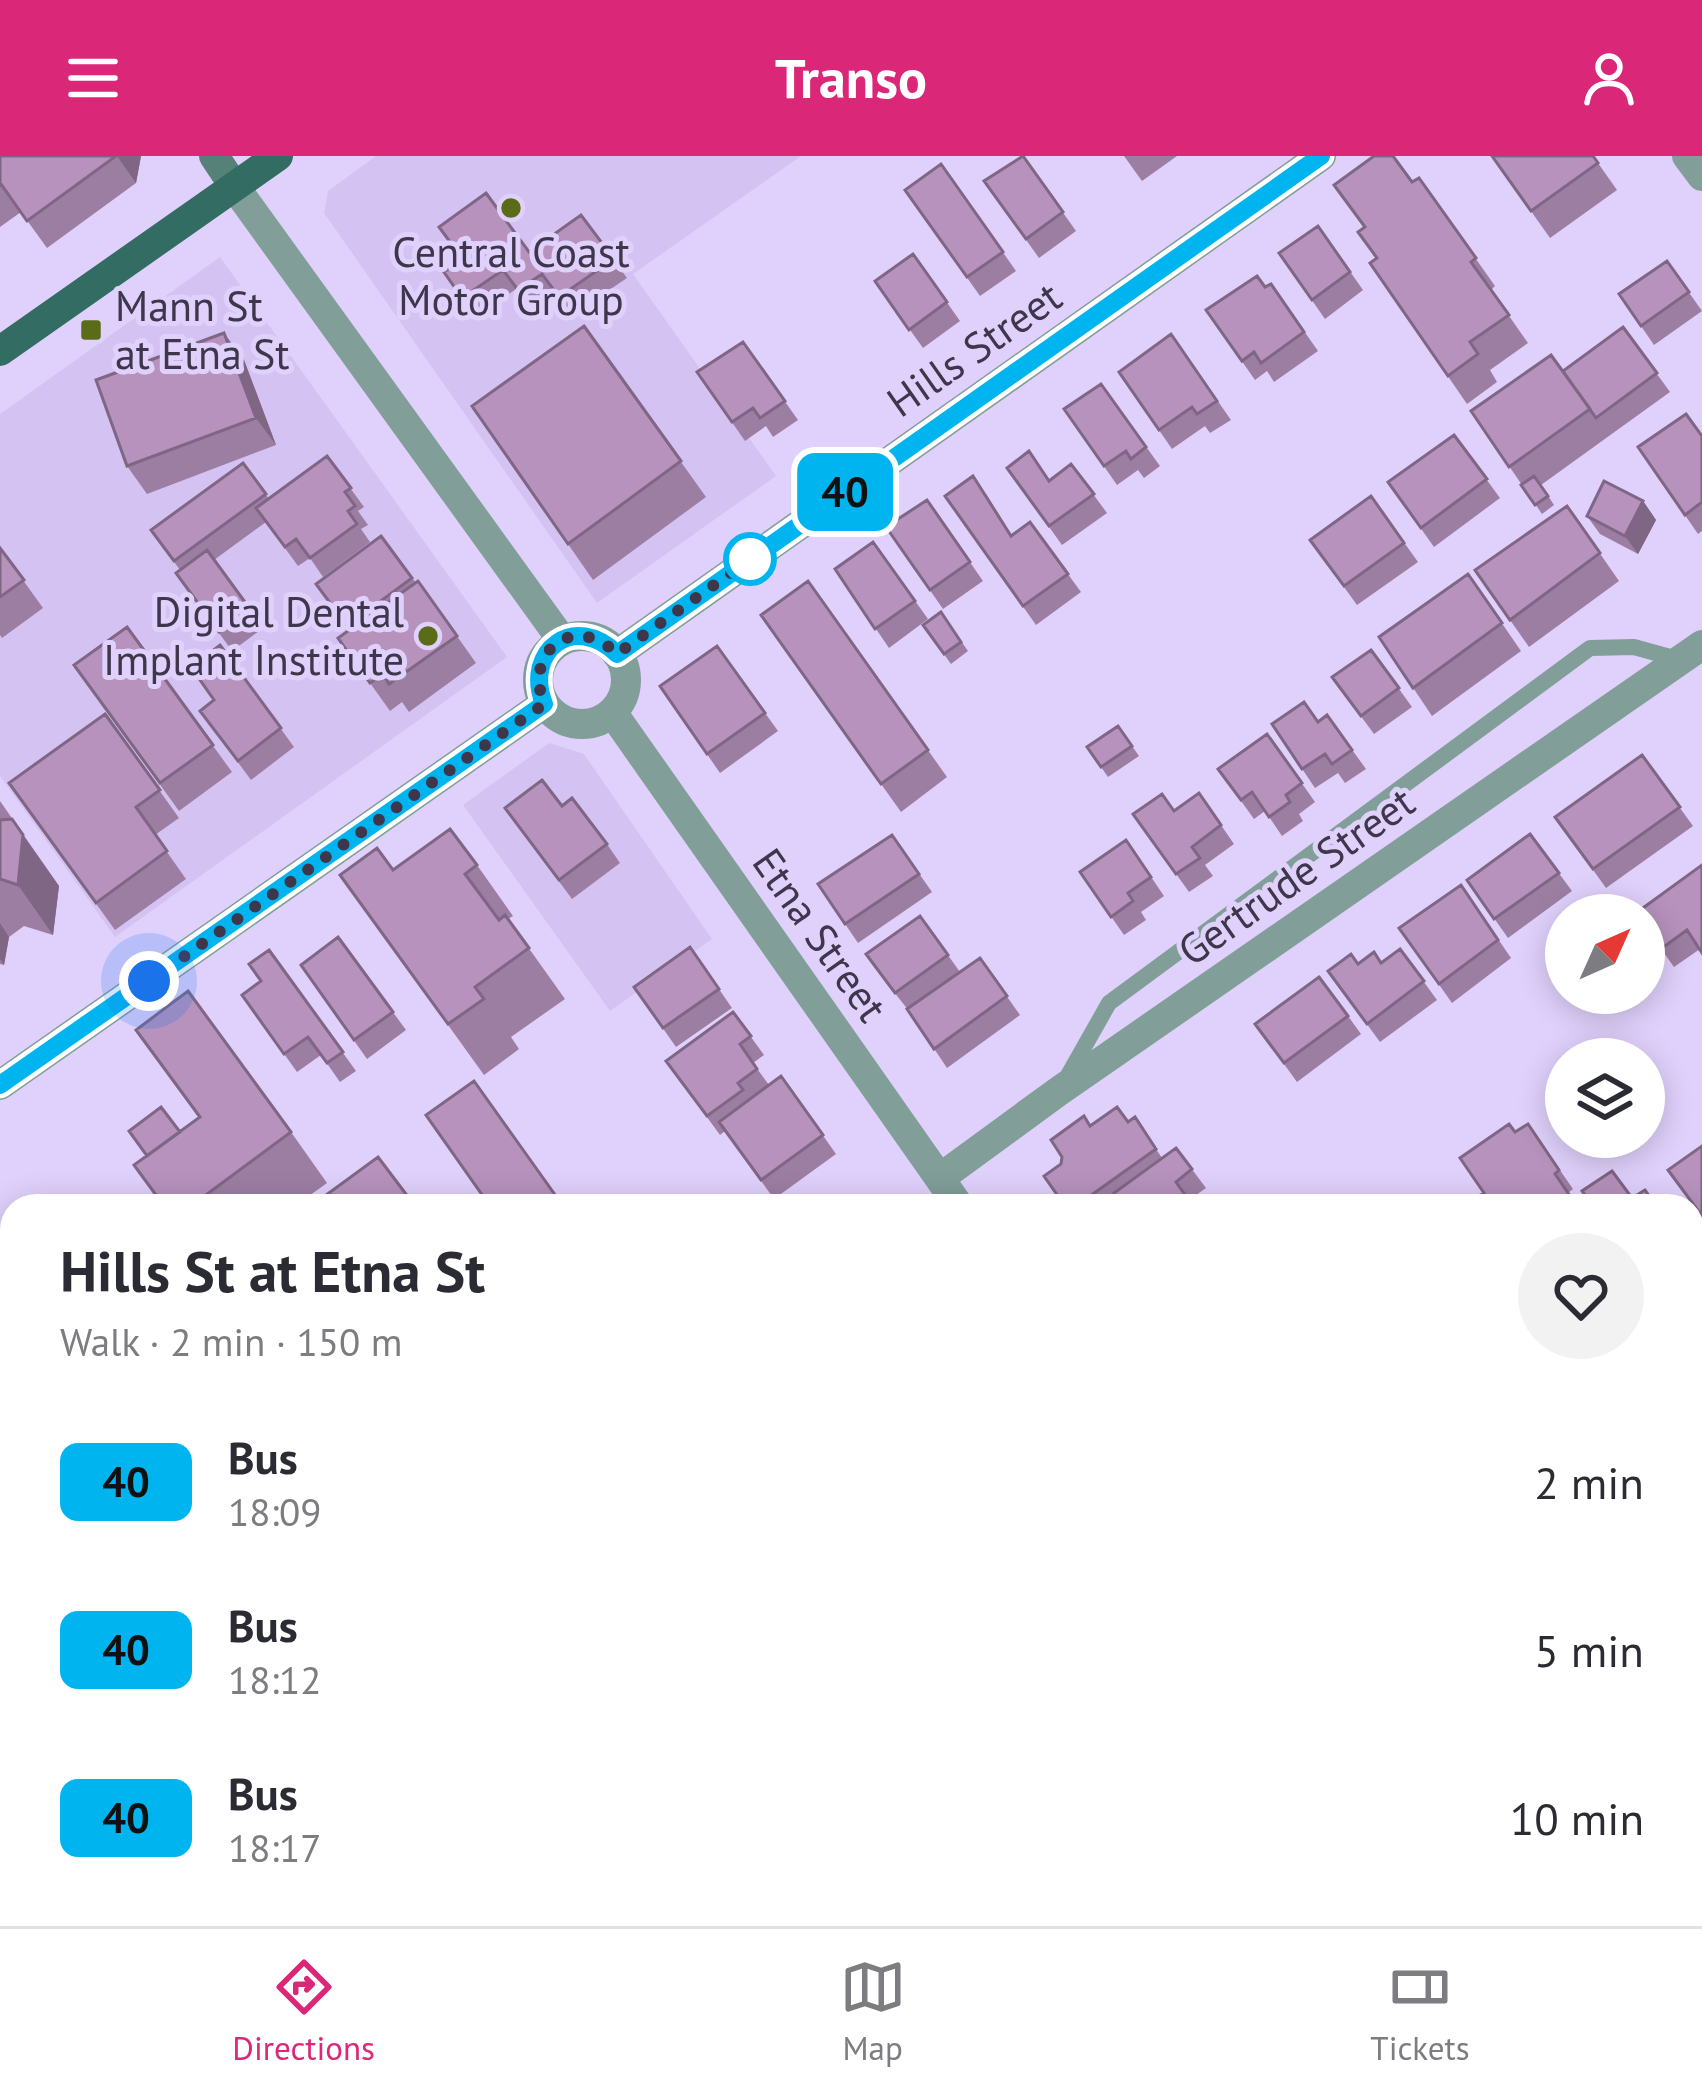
<!DOCTYPE html>
<html lang="en">
<head>
<meta charset="utf-8">
<style>
  body { margin:0; font-family:"PT Sans",sans-serif; background:#f2f2f3; color:#2b2b33; height:100vh; display:flex; flex-direction:column; font-size:45px; white-space:nowrap }
  * { box-sizing:border-box; margin:0 }
  p { font-size:39px; color:#7c7c81 }
  .icon { flex:none; width:66px; height:66px; fill:none; stroke:currentColor; stroke-width:2; stroke-linecap:round; stroke-linejoin:round }
  .map { position:relative; flex:1; overflow:hidden }
  .sheet { position:absolute; left:0px; top:1038px; width:1704px; height:732px; display:flex; flex-direction:column; background:#fff; border-radius:36px 36px 0 0; box-shadow:0 6px 30px #0003 }
  .sheet>* { flex:none }
  .badge { padding:0 24px; border-radius:18px; font-size:42px; line-height:78px }
  .needle { width:78px; rotate:45deg }
  .buttons { position:absolute; left:1545px; top:738px; display:grid; gap:24px }
  .buttons a { display:grid; place-items:center; width:120px; height:120px; border-radius:50%; background:#fff; box-shadow:0 6px 30px #0003; font-size:60px }
  .you { position:absolute; width:60px; height:60px; margin:-30px; border:9px solid #fff; border-radius:50%; background:#1a73e8; box-shadow:0 0 0 18px #1a73e833 }
  .map>.badge { position:absolute; translate:-50% -50%; box-shadow:0 0 0 6px #fff }
  .round { display:grid; place-items:center; flex:none; width:126px; height:126px; border-radius:63px; background:#f2f2f3 }
  .summary { display:flex; align-items:center; justify-content:space-between; height:204px; padding:0 60px }
  h1 { font-size:57px; font-weight:600; line-height:90px }
  ul { padding:0; list-style:none }
  li { display:flex; align-items:center; gap:36px; height:168px; padding:0 60px }
  li div { flex:1 }
  li b { display:block; font-size:45px }
  li em { font-style:normal }
  li .badge { min-width:132px; font-weight:700; text-align:center }
  header { display:flex; justify-content:space-between; align-items:center; height:156px; padding:0 60px; background:#db2777; color:#fff; font-size:54px; font-weight:600 }
  .tab-bar { display:flex; justify-content:space-around; align-items:center; height:168px; border-top:3px solid #e1e1e2; background:#fff; font-size:33px; color:#7c7c81 }
  .tab-bar a { display:grid; justify-items:center; gap:6px }
  .tab-bar .on { color:#db2777 }
  .map>svg:first-child { display:block }
  .built { fill:#d4c3f2 }
  .lines { fill:none; stroke-linecap:round; stroke-linejoin:round }
  .service { stroke:#819e98; stroke-width:16 }
  .minor { stroke:#819e98; stroke-width:30 }
  .secondary { stroke:#558179; stroke-width:30 }
  .primary { stroke:#326c62; stroke-width:30 }
  .wall { fill:#9d7ea3 }
  .shaded-wall { fill:#7f6684 }
  .building { fill:#b692bd; stroke:#7f6684; stroke-width:3 }
  .line-casing { stroke:#fff; stroke-width:27 }
  .line { stroke:#00b5ef; stroke-width:18 }
  .walk { stroke:#3e364b; stroke-width:12; stroke-dasharray:0 21.6 }
  .poi-dot { fill:#5a6c18; stroke:#e0d1fc; stroke-width:4.5 }
  .stop-dot { fill:#fff; stroke:#00b5ef; stroke-width:6 }
  .labels { text-anchor:middle; stroke-width:10; stroke-linejoin:round; paint-order:stroke }
  .poi-label { font-size:42px; fill:#3e364b; stroke:#e0d1fc }
  .street-label { font-size:42px; fill:#3e364b; stroke:#e0d1fc }
</style>
</head>
<body>
<header><svg class="icon" aria-label="menu" viewBox="0 0 24 24"><path d="M4 6h16M4 12h16M4 18h16"/></svg>Transo<svg class="icon" aria-label="person" viewBox="0 0 24 24"><circle cx="12" cy="8" r="4"/><path d="M4 21q1-7 8-7t8 7"/></svg></header>
<div class="map">
<svg width="1702" height="1770" viewBox="0 0 1702 1770">
  <rect width="100%" height="100%" fill="#e0d1fc"/>
  <path class="built" d="M376 0H801L633 118 776 320 597 447 324 57 328 35Z
    M220 101 507 501 115 781 0 620V258Z
    M549 587 584 598 712 783 610 855 463 649Z"/>
  <g class="lines">
    <path class="service" d="M1066 923 1109 847 1590 492 1634 491 1681 504"/>
    <path class="minor" d="M1687 0 1702 20
      M234 30 562 484
      M538 524a44 44 0 1 1 88 0a44 44 0 1 1-88 0Z
      M617 498 1321 0
      M612 556 959 1050
      M0 929 544 548
      M940 1022 1059 935 1702 489
      M1692 1241 1702 1234
      M0 1676 12 1668
      M1457 1758 1465 1770"/>
    <path class="secondary" d="M214 0 234 30"/>
    <path class="primary" d="M0 195 278 0"/>
  </g>
  <path class="wall" d="M0 0H141L136 27 47 92 21 56 0 71Z
    M1023 0 1076 75 1039 102 984 25Z
    M1124 0H1177L1142 25Z
    M1492 0H1593L1617 34 1550 82Z
    M941 8 1016 115 980 140 905 34Z
    M1419 22 1495 130 1491 134 1528 187 1490 214 1497 226 1467 248 1370 107 1376 103 1364 71Z
    M581 59 627 122 572 159 555 136 531 153 516 133 475 161 444 116 462 103 439 71 529 96Z
    M1318 70 1363 134 1325 163 1279 97Z
    M913 98 960 165 923 192 875 125Z
    M1667 105 1702 155 1654 189 1619 138Z
    M1271 128 1318 195 1274 226 1267 215 1255 224 1206 154Z
    M584 170 706 341 593 424 472 250Z
    M1623 171 1670 236 1541 329 1554 349 1542 358 1471 255 1576 234Z
    M1171 178 1231 264 1210 277 1205 270 1172 293 1119 216Z
    M743 186 798 264 773 281 766 270 745 285 697 216Z
    M244 204 276 289 147 338 127 310Z
    M1101 228 1160 310 1144 322 1138 314 1117 329 1064 253Z
    M1454 279 1500 342 1434 391 1388 326Z
    M1702 280V375L1698 378 1638 291Z
    M327 300 364 351 358 355 368 369 361 373 370 386 323 421 310 402 298 410 266 366 214 404 263 472 232 495 176 417 180 414 151 374 243 307 269 343Z
    M1071 308 1107 357 1062 389 1007 312 1050 325Z
    M986 338 1012 380 1030 366 1081 436 1036 469 945 340Z
    M1371 340 1418 406 1357 449 1310 384Z
    M927 344 983 425 943 453 886 371Z
    M1643 345 1656 364 1638 398 1600 378 1587 360Z
    M1567 350 1619 425 1529 491 1475 414Z
    M381 380 416 427 418 425 476 507 409 556 402 546 390 555 338 482 349 474 316 428Z
    M873 386 928 463 889 492 835 413Z
    M0 392 43 452 2 482 0 479Z
    M1468 418 1521 495 1432 560 1379 481Z
    M808 425 947 621 901 656 761 459Z
    M941 456 968 495 951 508 923 469Z
    M127 471 232 616 179 655 74 509Z
    M220 489 294 591 251 624 200 555 214 544Z
    M717 490 778 575 720 617 660 530Z
    M1371 494 1412 551 1374 578 1332 521Z
    M105 558 179 662 155 679 186 723 115 774 9 627Z
    M1327 559 1366 613 1345 627 1338 617 1315 632 1272 568 1318 566Z
    M1118 570 1139 600 1108 621 1087 591Z
    M1267 578 1315 646 1299 658 1303 665 1282 680 1265 655 1254 663 1218 613Z
    M1642 599 1693 670 1606 732 1555 661Z
    M1199 637 1234 688 1205 709 1213 720 1189 736 1133 658 1174 655Z
    M0 645 59 730 53 779 24 770 9 781 4 809 0 808Z
    M562 650 607 688 620 707 572 743 518 670Z
    M1530 678 1572 735 1508 782 1467 724Z
    M892 679 932 736 858 787 818 728Z
    M1126 684 1164 740 1141 756 1146 764 1124 779 1080 716Z
    M477 709 513 760 508 763 565 843 511 881 519 893 484 919 340 719Z
    M1702 709 1700 793 1674 811 1644 769Z
    M1461 729 1511 802 1452 847 1399 772Z
    M920 760 960 816 980 802 1020 859 947 912 909 855 879 817Z
    M338 781 406 874 367 903 301 809Z
    M690 791 732 852 676 891 634 831Z
    M1400 793 1437 844 1380 886 1328 815 1358 808 1381 807Z
    M269 794 356 915 340 926 321 899 297 916 242 839 261 825Z
    M733 856 764 899 753 907 769 929 781 920 836 998 774 1043 725 975 720 979 666 905Z
    M1348 860 1361 878 1297 926 1255 868Z
    M136 874 291 976 327 1027 295 1050H162L134 1009 199 962Z
    M1135 961 1162 1002 1176 992 1206 1032 1189 1044 1121 1047 1116 1050H1065L1061 1008 1090 970 1128 966Z
    M1528 968 1573 1033 1568 1037H1484L1515 976Z
    M1692 1068 1702 1082V1103L1692 1111Z
    M0 1161 12 1178V1391L0 1375Z
    M1692 1292 1702 1299V1405L1692 1412Z
    M0 1447 12 1464V1618L0 1625Z
    M186 1758H254L261 1770H195Z
    M353 1758H654L662 1770H335Z
    M727 1758H800L808 1770H736Z
    M1553 1758H1604L1613 1770H1561Z"/>
  <path class="shaded-wall" d="M117 0H141L136 27Z
    M224 177 244 204 276 289 256 262Z
    M1643 345 1656 364 1638 398 1625 380Z
    M23 679 59 730 53 779 18 729Z
    M0 767 9 781 4 809 0 803Z"/>
  <path class="building" d="M0 0H116L27 65 1 28 0 29Z
    M1023 0 1063 56 1026 83 984 25Z
    M1374 0H1393L1412 26 1419 22 1476 102 1471 106 1509 159 1470 186 1478 198 1448 220 1370 107 1377 102 1358 76 1365 71 1334 29Z
    M1492 0H1593L1598 7 1531 55Z
    M941 8 1003 96 967 121 905 34Z
    M486 37 529 96 581 59 614 103 559 141 542 118 518 134 503 114 462 142 444 116 469 98 466 94 459 98 439 71Z
    M1318 70 1350 116 1312 144 1279 97Z
    M913 98 947 146 909 174 875 125Z
    M1667 105 1689 136 1641 170 1619 138Z
    M1257 120 1265 131 1271 128 1304 176 1261 207 1254 196 1242 205 1206 154Z
    M584 170 681 305 568 388 472 250Z
    M1623 171 1657 217 1596 262 1563 215Z
    M224 177 256 262 127 310 96 224Z
    M1171 178 1217 245 1197 258 1192 251 1159 274 1119 216Z
    M743 186 785 245 760 262 753 252 732 266 697 216Z
    M1551 199 1590 253 1509 311 1471 255Z
    M1101 228 1146 291 1131 303 1126 295 1104 310 1064 253Z
    M1686 258 1702 280V346L1685 359 1638 291Z
    M1454 279 1487 323 1421 372 1388 326Z
    M1029 295 1049 325 1071 308 1094 338 1049 370 1007 312Z
    M327 300 351 332 345 336 355 350 348 355 357 368 310 402 296 383 285 391 256 352Z
    M243 307 266 338 174 405 151 374Z
    M973 320 1011 380 1030 366 1068 418 1023 450 945 340Z
    M1534 320 1548 340 1535 349 1521 329Z
    M1604 325 1643 345 1625 380 1587 360Z
    M1371 340 1404 387 1344 430 1310 384Z
    M927 344 970 406 930 434 886 371Z
    M1567 350 1600 397 1510 464 1475 414Z
    M381 380 412 422 347 470 316 428Z
    M873 386 915 445 875 473 835 413Z
    M0 392 24 424 0 441Z
    M207 394 250 453 219 476 176 417Z
    M1468 418 1502 467 1413 532 1379 481Z
    M418 425 457 480 389 528 383 518 370 527 338 482Z
    M808 425 928 594 881 628 761 459Z
    M941 456 961 486 944 498 923 469Z
    M127 471 213 589 160 627 74 509Z
    M220 489 281 572 238 605 200 555 214 544 191 511Z
    M717 490 765 557 707 598 660 530Z
    M1371 494 1399 532 1361 560 1332 521Z
    M1304 546 1318 566 1327 559 1352 594 1332 608 1325 598 1302 613 1272 568Z
    M105 558 160 634 136 651 167 695 96 747 9 627Z
    M1118 570 1132 590 1101 611 1087 591Z
    M1267 578 1302 627 1286 639 1290 646 1269 661 1252 636 1241 644 1218 613Z
    M1642 599 1680 651 1593 713 1555 661Z
    M542 624 562 650 572 642 607 688 559 724 505 652Z
    M1199 637 1221 669 1192 691 1200 702 1176 718 1133 658 1162 638 1174 655Z
    M12 663 23 679 18 729 0 723V664Z
    M450 673 477 709 465 718 499 764 505 759 529 792 475 831 484 843 448 868 340 719 377 692 393 714Z
    M1530 678 1559 717 1494 763 1467 724Z
    M892 679 919 718 845 768 818 728Z
    M1126 684 1151 721 1128 737 1133 745 1111 761 1080 716Z
    M1702 709V797L1687 774 1661 793 1644 769V759H1637L1636 757Z
    M1461 729 1498 784 1439 828 1399 772Z
    M920 760 948 799 895 837 866 798Z
    M338 781 393 856 354 884 301 809Z
    M690 791 719 833 663 872 634 831Z
    M1400 793 1424 825 1367 868 1328 815 1351 798 1358 808 1374 796 1381 807Z
    M269 794 343 896 327 907 308 881 284 898 242 839 261 825 249 808Z
    M980 802 1007 840 934 893 907 853Z
    M1319 821 1348 860 1284 907 1255 868Z
    M188 835 291 976 191 1050H164L134 1009 200 961 136 874Z
    M733 856 751 880 740 888 757 913 738 927 743 934 707 960 666 905Z
    M781 920 823 979 761 1024 719 966Z
    M474 925 563 1050H490L426 959Z
    M161 951 180 976 147 1000 129 975Z
    M1117 951 1128 966 1135 961 1156 993 1076 1050H1065L1044 1020 1061 1008 1062 1001 1051 984 1084 960 1090 970Z
    M1509 968 1515 976 1528 968 1559 1014 1555 1018 1577 1050H1484L1477 1041 1484 1037 1460 1002Z
    M1702 990V1060L1668 1014Z
    M1176 992 1192 1013 1176 1026 1193 1050H1123L1114 1037Z
    M378 1001 415 1050H328L322 1042Z
    M1612 1015 1632 1042 1645 1034 1656 1050H1593L1582 1035Z
    M1673 1041 1679 1050H1661Z
    M1692 1068 1699 1077 1692 1082Z
    M0 1161 12 1178 0 1186Z
    M12 1251V1389L0 1372V1259Z
    M1695 1290 1702 1299V1377L1692 1384V1292Z
    M0 1447 12 1464V1564L0 1572Z
    M66 1758H134L143 1770H75Z
    M188 1758H253L238 1770H215L211 1765 204 1770H198Z
    M353 1758H515L517 1760 503 1770H335Z
    M589 1758H654L662 1770H571Z
    M1268 1758H1352L1360 1770H1250Z
    M1579 1758H1604L1613 1770H1579L1574 1762Z"/>
  <g class="lines">
    <g class="line-casing">
      <path id="line" d="M0 929 544 548C523 494 575 456 617 498L1321 0"/>
    </g>
    <use href="#line" class="line"/>
    <path class="walk" d="M149 825 544 548C523 494 575 456 617 498L756 399 750 403"/>
  </g>
  <g class="poi-dot">
    <circle cx="511" cy="52" r="12"/>
    <rect x="79" y="162" width="24" height="24" rx="6"/>
    <circle cx="428" cy="480" r="12"/>
  </g>
  <circle class="stop-dot" cx="750" cy="403" r="24"/>
  <g class="labels">
    <g class="poi-label">
      <text x="511" y="111">Central Coast<tspan x="511" dy="48">Motor Group</tspan></text>
      <text x="115" y="165" text-anchor="start">Mann St<tspan x="115" dy="48">at Etna St</tspan></text>
      <text x="404" y="471" text-anchor="end">Digital Dental<tspan x="404" dy="48">Implant Institute</tspan></text>
    </g>
    <g class="street-label">
      <text transform="translate(974 193) rotate(-35)" y="15">Hills Street</text>
      <text transform="translate(1296 720) rotate(-35)" y="15">Gertrude Street</text>
      <text transform="translate(820 779) rotate(55)" y="15">Etna Street</text>
    </g>
  </g>
</svg>
<div class="buttons">
<a><svg class="needle" viewBox="-14 -14 28 28"><path d="M0-13l5 13h-10z" fill="#e53935"/><path d="M0 13l5-13h-10z" fill="#7c7c81"/></svg></a>
<a><svg class="icon" aria-label="layers" viewBox="0 0 24 24"><path d="M12 4l9 5-9 5-9-5zM3 14l9 5 9-5"/></svg></a>
</div>
<div class="you" style="left:149px;top:825px"></div>
<b class="badge" style="left:845px;top:336px;background:#00b5ef;color:#111">40</b>
<section class="sheet">
<div class="summary"><div><h1>Hills St at Etna St</h1><p>Walk · 2 min · 150 m</p></div><a class="round"><svg class="icon" aria-label="heart" viewBox="0 0 24 24"><path d="M12 20l-8-8c-3-5 5-10 8-4 3-6 11-1 8 4z"/></svg></a></div>
<ul>
<li><span class="badge" style="background:#00b5ef;color:#111">40</span><div><b>Bus</b><p>18:09</p></div><em>2 min</em></li>
<li><span class="badge" style="background:#00b5ef;color:#111">40</span><div><b>Bus</b><p>18:12</p></div><em>5 min</em></li>
<li><span class="badge" style="background:#00b5ef;color:#111">40</span><div><b>Bus</b><p>18:17</p></div><em>10 min</em></li>
</ul>
</section>
</div>
<nav class="tab-bar">
<a class="on"><svg class="icon" aria-label="directions" viewBox="0 0 24 24"><path d="M12 3l9 9-9 9-9-9zM9 14v-3h6M13 9l2 2-2 2"/></svg>Directions</a>
<a><svg class="icon" aria-label="map" viewBox="0 0 24 24"><path d="M3 6l6-2 6 2 6-2v14l-6 2-6-2-6 2zM9 4v14M15 6v14"/></svg>Map</a>
<a><svg class="icon" aria-label="tickets" viewBox="0 0 24 24"><path d="M3 7h18v10H3zM15 7v10"/></svg>Tickets</a>
</nav>
</body>
</html>
